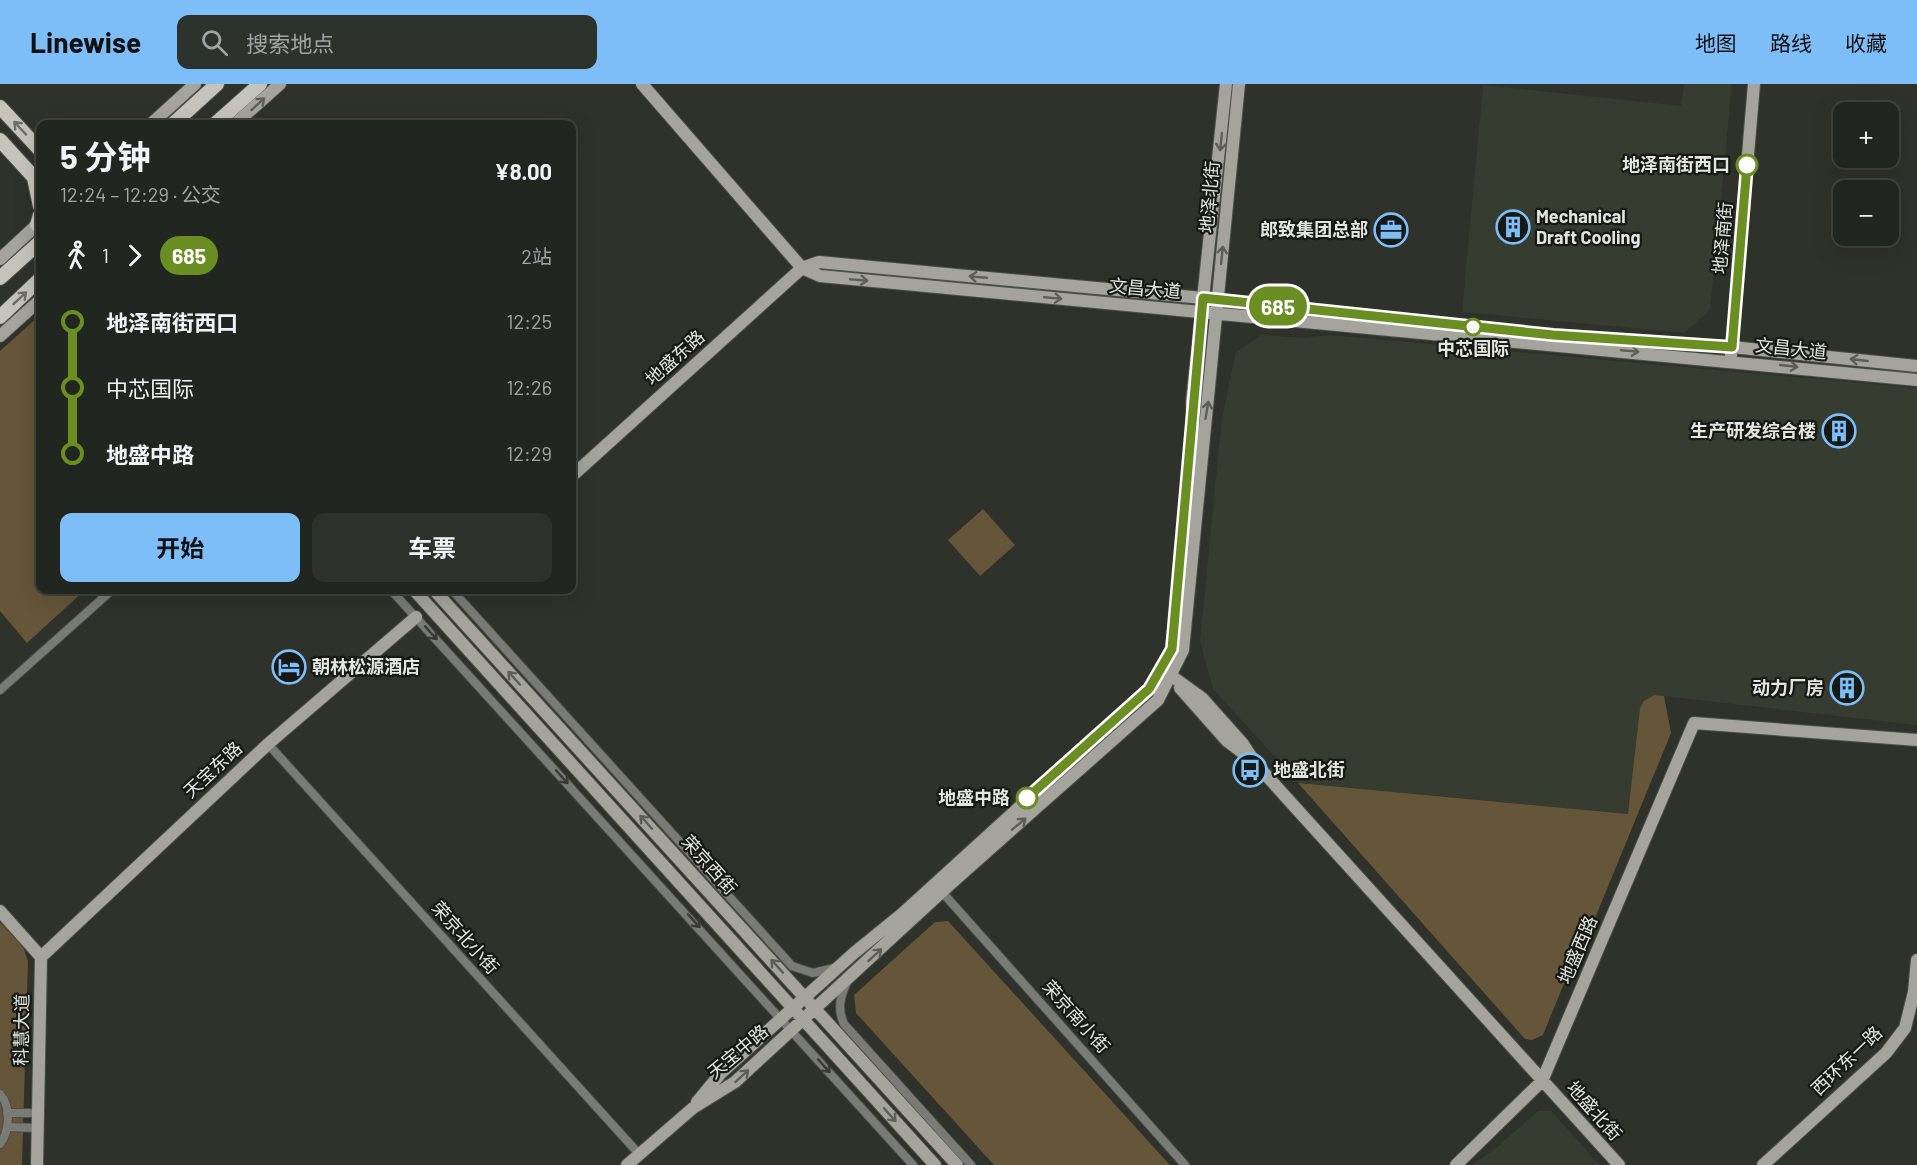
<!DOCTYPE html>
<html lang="zh">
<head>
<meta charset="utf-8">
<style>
  body { margin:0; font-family:Barlow,"Noto Sans SC",sans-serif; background:#2e322d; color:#f1f3f6; height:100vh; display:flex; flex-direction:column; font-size:22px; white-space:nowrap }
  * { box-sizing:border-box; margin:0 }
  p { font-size:20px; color:#a2a5a5 }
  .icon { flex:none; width:33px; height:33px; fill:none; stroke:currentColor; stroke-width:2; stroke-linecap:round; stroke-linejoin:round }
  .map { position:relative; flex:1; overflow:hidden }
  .panel { position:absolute; left:36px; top:36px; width:540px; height:474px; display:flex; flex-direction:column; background:#222620; border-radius:12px; box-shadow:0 6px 24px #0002,0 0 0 2px #3f433e }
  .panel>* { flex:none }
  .badge { padding:0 12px; border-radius:20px; font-size:21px; line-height:39px }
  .fabs { position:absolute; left:1833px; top:18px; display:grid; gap:12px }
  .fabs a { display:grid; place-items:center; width:66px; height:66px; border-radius:12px; background:#222620; box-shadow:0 6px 24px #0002,0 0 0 2px #3f433e; font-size:30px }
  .map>.badge { position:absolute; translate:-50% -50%; box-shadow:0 0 0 3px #fff }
  .legs { display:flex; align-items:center; gap:9px; height:66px; padding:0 24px; font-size:20px }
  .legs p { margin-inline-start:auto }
  .headline { display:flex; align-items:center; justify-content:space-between; height:102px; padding:0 24px }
  h1 { font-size:33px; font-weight:700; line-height:45px }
  .button { display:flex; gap:12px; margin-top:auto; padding:12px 24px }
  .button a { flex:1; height:69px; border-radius:12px; background:#7dbef9; color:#111; font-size:24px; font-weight:700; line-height:69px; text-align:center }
  .button a+a { background:#2e322d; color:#f1f3f6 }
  ul { padding:0 24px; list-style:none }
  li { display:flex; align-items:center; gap:21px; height:66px; font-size:22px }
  li i { display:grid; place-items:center; width:9px; height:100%; margin:0 8px; background:currentColor }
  li i::after { content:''; width:15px; height:15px; margin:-8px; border:4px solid; border-radius:50%; background:#222620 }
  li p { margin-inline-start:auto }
  li:first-child i { background:linear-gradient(#0000 50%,currentColor 0) }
  li:last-child i { background:linear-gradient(currentColor 50%,#0000 0) }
  header { display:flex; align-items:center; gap:36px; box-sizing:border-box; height:84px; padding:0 30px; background:#7dbef9; color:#111 }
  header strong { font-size:28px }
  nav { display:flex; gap:33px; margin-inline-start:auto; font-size:21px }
  .search { width:420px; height:54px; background:#2e322d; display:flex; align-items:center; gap:15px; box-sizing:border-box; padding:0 21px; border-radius:12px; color:#a2a5a5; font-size:22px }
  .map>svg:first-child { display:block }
  .built { fill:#363c2f }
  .green { fill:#655539 }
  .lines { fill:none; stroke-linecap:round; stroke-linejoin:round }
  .street-casing { stroke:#4b4f47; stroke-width:10 }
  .secondary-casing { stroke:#4b4f47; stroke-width:14 }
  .primary-casing { stroke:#4b4f47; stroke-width:16 }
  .street { stroke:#7a7a76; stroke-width:8 }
  .secondary { stroke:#a4a49d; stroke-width:12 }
  .primary { stroke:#c4c4bb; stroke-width:14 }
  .oneway { stroke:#5e5e59 }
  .oneway2 { stroke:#6e6e68 }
  .oneway3 { stroke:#3a3b37 }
  .line-1-casing { stroke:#fff; stroke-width:14 }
  .line-1 { stroke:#6b8e23; stroke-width:9 }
  .stop-1-dot { fill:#fff; stroke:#6b8e23; stroke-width:3 }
  .labels { text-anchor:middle; stroke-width:4.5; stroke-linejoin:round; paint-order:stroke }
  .stop-label { font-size:18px; font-weight:bold; fill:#e3e5e0; stroke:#171915; text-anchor:end }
  .street-label { font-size:18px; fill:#e3e5e0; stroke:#171915 }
  .poi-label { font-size:18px; font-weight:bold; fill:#e3e5e0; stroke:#171915; text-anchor:start }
</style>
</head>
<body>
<header>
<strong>Linewise</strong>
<div class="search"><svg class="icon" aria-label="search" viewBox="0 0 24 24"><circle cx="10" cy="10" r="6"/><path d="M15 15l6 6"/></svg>搜索地点</div>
<nav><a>地图</a><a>路线</a><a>收藏</a></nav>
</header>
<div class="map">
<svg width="1917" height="1081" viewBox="0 0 1917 1081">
  <rect width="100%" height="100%" fill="#2e322a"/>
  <path class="built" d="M1684 0H1732L1710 226 1684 249 1462 228 1483 1 1681 22Z
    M1262 251 1305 254 1330 251 1917 304V641L1654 611 1644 617 1640 624 1629 730 1299 699 1213 605 1200 557 1222 333 1236 268Z
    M1538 1027H1551L1600 1081H1472L1495 1065Z"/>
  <path class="green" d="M40 231V506H85L27 559 0 527V267Z
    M983 425 1015 461 980 492 948 456Z
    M1654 611 1664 612 1671 649 1577 878 1565 897 1543 951 1532 956 1525 955 1298 699 1628 730 1640 624 1644 617Z
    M948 837 1170 1081H994L856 929 854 911 935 838Z
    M0 838 23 863 28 877 22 1081H0Z"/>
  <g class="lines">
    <g class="street-casing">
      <path id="street" d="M391 506 913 1081
        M452 506 792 882 813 889 838 883
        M0 606 112 506
        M268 660 639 1070
        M942 808 1185 1081
        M847 898C840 914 837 924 844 940L971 1081
        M0 1010C11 1022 10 1047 0 1060
        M7 1029H38
        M7 1043 37 1044"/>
    </g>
    <g class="secondary-casing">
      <path id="secondary" d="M642 0 802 184 820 192 1917 296
        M151 40 195 0
        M235 40 280 0
        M0 175 40 138
        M0 252 40 216
        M1731 271 1754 0
        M572 392 802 184 819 178 1203 214 1553 251 1732 263 1917 282
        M414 506 935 1081
        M434 506 957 1081
        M1166 588 1202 614 1243 660 1256 680 1619 1081
        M1180 604 1227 657 1247 672
        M0 827 41 873 37 1081
        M41 873 268 660 416 533
        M697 1018 721 989 854 869 902 830 1149 605 1172 565 1193 351 1192 317 1226 0
        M627 1081 693 1024 735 998 947 803 1158 616 1183 566 1239 0
        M1456 1081 1542 997 1694 639 1917 656
        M1763 1081 1886 969 1905 944 1914 908 1917 876"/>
    </g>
    <g class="primary-casing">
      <path id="primary" d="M0 23 40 66
        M173 40 217 0
        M215 40 260 0
        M0 56 40 100
        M34 94 40 122
        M37 141 40 131
        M0 194 40 158
        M0 233 40 195"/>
    </g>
    <use href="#street" class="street"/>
    <use href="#secondary" class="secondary"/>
    <use href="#primary" class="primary"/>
  </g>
  <defs><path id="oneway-shaft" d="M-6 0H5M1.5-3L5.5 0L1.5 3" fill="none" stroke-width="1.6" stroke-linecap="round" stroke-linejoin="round" transform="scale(1.5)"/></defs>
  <g class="oneway">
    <use href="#oneway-shaft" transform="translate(258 20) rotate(-42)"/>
    <use href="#oneway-shaft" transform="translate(1221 58) rotate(96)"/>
    <use href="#oneway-shaft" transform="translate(1222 171) rotate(-84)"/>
    <use href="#oneway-shaft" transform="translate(978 193) rotate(-175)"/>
    <use href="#oneway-shaft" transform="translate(859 196) rotate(5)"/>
    <use href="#oneway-shaft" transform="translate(1053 214) rotate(5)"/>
    <use href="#oneway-shaft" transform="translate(1630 267) rotate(5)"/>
    <use href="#oneway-shaft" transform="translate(1859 276) rotate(-174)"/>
    <use href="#oneway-shaft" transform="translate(1789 282) rotate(6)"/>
    <use href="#oneway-shaft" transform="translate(1207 326) rotate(-80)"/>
    <use href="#oneway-shaft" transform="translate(514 594) rotate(-132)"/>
    <use href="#oneway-shaft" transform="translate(646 738) rotate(-132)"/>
    <use href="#oneway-shaft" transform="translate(1019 740) rotate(-39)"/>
    <use href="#oneway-shaft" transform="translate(875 871) rotate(-42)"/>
    <use href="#oneway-shaft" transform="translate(777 882) rotate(-132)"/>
    <use href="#oneway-shaft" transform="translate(742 992) rotate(-42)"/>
    <use href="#oneway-shaft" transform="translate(890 1031) rotate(48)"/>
  </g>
  <g class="oneway2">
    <use href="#oneway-shaft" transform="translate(20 44) rotate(-133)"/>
    <use href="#oneway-shaft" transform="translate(20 214) rotate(-43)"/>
  </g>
  <g class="oneway3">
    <use href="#oneway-shaft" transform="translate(431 549) rotate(48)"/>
    <use href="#oneway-shaft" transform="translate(562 693) rotate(48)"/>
    <use href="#oneway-shaft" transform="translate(694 837) rotate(48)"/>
    <use href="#oneway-shaft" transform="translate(824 982) rotate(48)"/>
  </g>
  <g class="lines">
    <g class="line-1-casing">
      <path id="line-1" d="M1027 714 1149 605 1172 565 1203 214 1553 251 1732 263 1747 81"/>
    </g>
    <use href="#line-1" class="line-1"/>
  </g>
  <defs>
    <g id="building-ring" transform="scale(1.725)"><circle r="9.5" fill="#171915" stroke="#7dbef9" stroke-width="1.5"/><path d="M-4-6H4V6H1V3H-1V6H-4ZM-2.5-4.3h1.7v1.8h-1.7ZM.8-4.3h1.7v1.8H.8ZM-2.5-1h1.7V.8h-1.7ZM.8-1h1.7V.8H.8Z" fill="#7dbef9"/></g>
    <g id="office-ring" transform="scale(1.725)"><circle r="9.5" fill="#171915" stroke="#7dbef9" stroke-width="1.5"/><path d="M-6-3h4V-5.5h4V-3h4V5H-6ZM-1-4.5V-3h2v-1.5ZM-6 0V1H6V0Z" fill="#7dbef9"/></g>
    <g id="hotel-ring" transform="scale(1.725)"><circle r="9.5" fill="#171915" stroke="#7dbef9" stroke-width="1.5"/><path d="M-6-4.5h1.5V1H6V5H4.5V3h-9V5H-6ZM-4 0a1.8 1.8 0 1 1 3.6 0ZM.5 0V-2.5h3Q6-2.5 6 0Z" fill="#7dbef9"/></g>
    <g id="bus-ring" transform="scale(1.725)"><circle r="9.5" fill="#171915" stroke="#7dbef9" stroke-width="1.5"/><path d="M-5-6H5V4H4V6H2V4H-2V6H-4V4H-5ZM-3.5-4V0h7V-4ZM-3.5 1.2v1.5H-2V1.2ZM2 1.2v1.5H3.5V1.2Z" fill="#7dbef9"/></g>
  </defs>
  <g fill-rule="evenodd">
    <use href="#building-ring" x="1513" y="143"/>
    <use href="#office-ring" x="1391" y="146"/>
    <use href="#building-ring" x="1839" y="347"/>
    <use href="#hotel-ring" x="289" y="583"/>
    <use href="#building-ring" x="1847" y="604"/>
    <use href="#bus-ring" x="1250" y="686"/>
  </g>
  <g class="stop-1-dot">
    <circle cx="1747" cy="81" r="10"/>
    <circle cx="1473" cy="243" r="8"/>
    <circle cx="1027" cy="714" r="10"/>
  </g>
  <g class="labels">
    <g class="stop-label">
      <text x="1730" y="87">地泽南街西口</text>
      <text x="1473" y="271" text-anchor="middle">中芯国际</text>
      <text x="1010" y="720">地盛中路</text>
    </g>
    <g class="street-label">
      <text transform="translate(1210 113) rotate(-85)" y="6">地泽北街</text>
      <text transform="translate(1723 154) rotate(-85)" y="6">地泽南街</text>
      <text transform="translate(1145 205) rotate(5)" y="6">文昌大道</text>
      <text transform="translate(1791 265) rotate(6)" y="6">文昌大道</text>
      <text transform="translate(675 274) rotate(-42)" y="6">地盛东路</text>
      <text transform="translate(213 686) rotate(-43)" y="6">天宝东路</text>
      <text transform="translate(709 781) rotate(48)" y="6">荣京西街</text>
      <text transform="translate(465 854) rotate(48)" y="6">荣京北小街</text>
      <text transform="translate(1578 866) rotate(-67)" y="6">地盛西路</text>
      <text transform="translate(1076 933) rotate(48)" y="6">荣京南小街</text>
      <text transform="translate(22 946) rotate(-89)" y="6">科慧大道</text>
      <text transform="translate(738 968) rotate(-40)" y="6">天宝中路</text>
      <text transform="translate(1847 977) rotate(-44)" y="6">西环东一路</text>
      <text transform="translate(1594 1027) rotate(48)" y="6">地盛北街</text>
    </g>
    <g class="poi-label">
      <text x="1536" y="139">Mechanical<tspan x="1536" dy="21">Draft Cooling</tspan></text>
      <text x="1368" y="152" text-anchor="end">郎致集团总部</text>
      <text x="1816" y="353" text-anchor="end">生产研发综合楼</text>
      <text x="312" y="589">朝林松源酒店</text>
      <text x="1824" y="610" text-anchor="end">动力厂房</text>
      <text x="1273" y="692">地盛北街</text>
    </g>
  </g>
</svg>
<div class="fabs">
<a>+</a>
<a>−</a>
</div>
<b class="badge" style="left:1278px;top:222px;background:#6b8e23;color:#fff">685</b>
<section class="panel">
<div class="headline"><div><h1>5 分钟</h1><p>12:24 – 12:29 · 公交</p></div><b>¥8.00</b></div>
<div class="legs"><svg class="icon" aria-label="walk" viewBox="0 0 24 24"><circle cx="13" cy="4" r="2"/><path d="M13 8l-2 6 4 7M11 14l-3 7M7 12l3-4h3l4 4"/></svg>1<svg class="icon" aria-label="forward" viewBox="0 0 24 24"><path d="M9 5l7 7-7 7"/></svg><b class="badge" style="background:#6b8e23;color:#fff">685</b><p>2站</p></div>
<ul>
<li><i style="color:#6b8e23"></i><b>地泽南街西口</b><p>12:25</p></li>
<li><i style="color:#6b8e23"></i><span>中芯国际</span><p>12:26</p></li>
<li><i style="color:#6b8e23"></i><b>地盛中路</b><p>12:29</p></li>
</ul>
<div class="button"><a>开始</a><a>车票</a></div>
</section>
</div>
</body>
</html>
